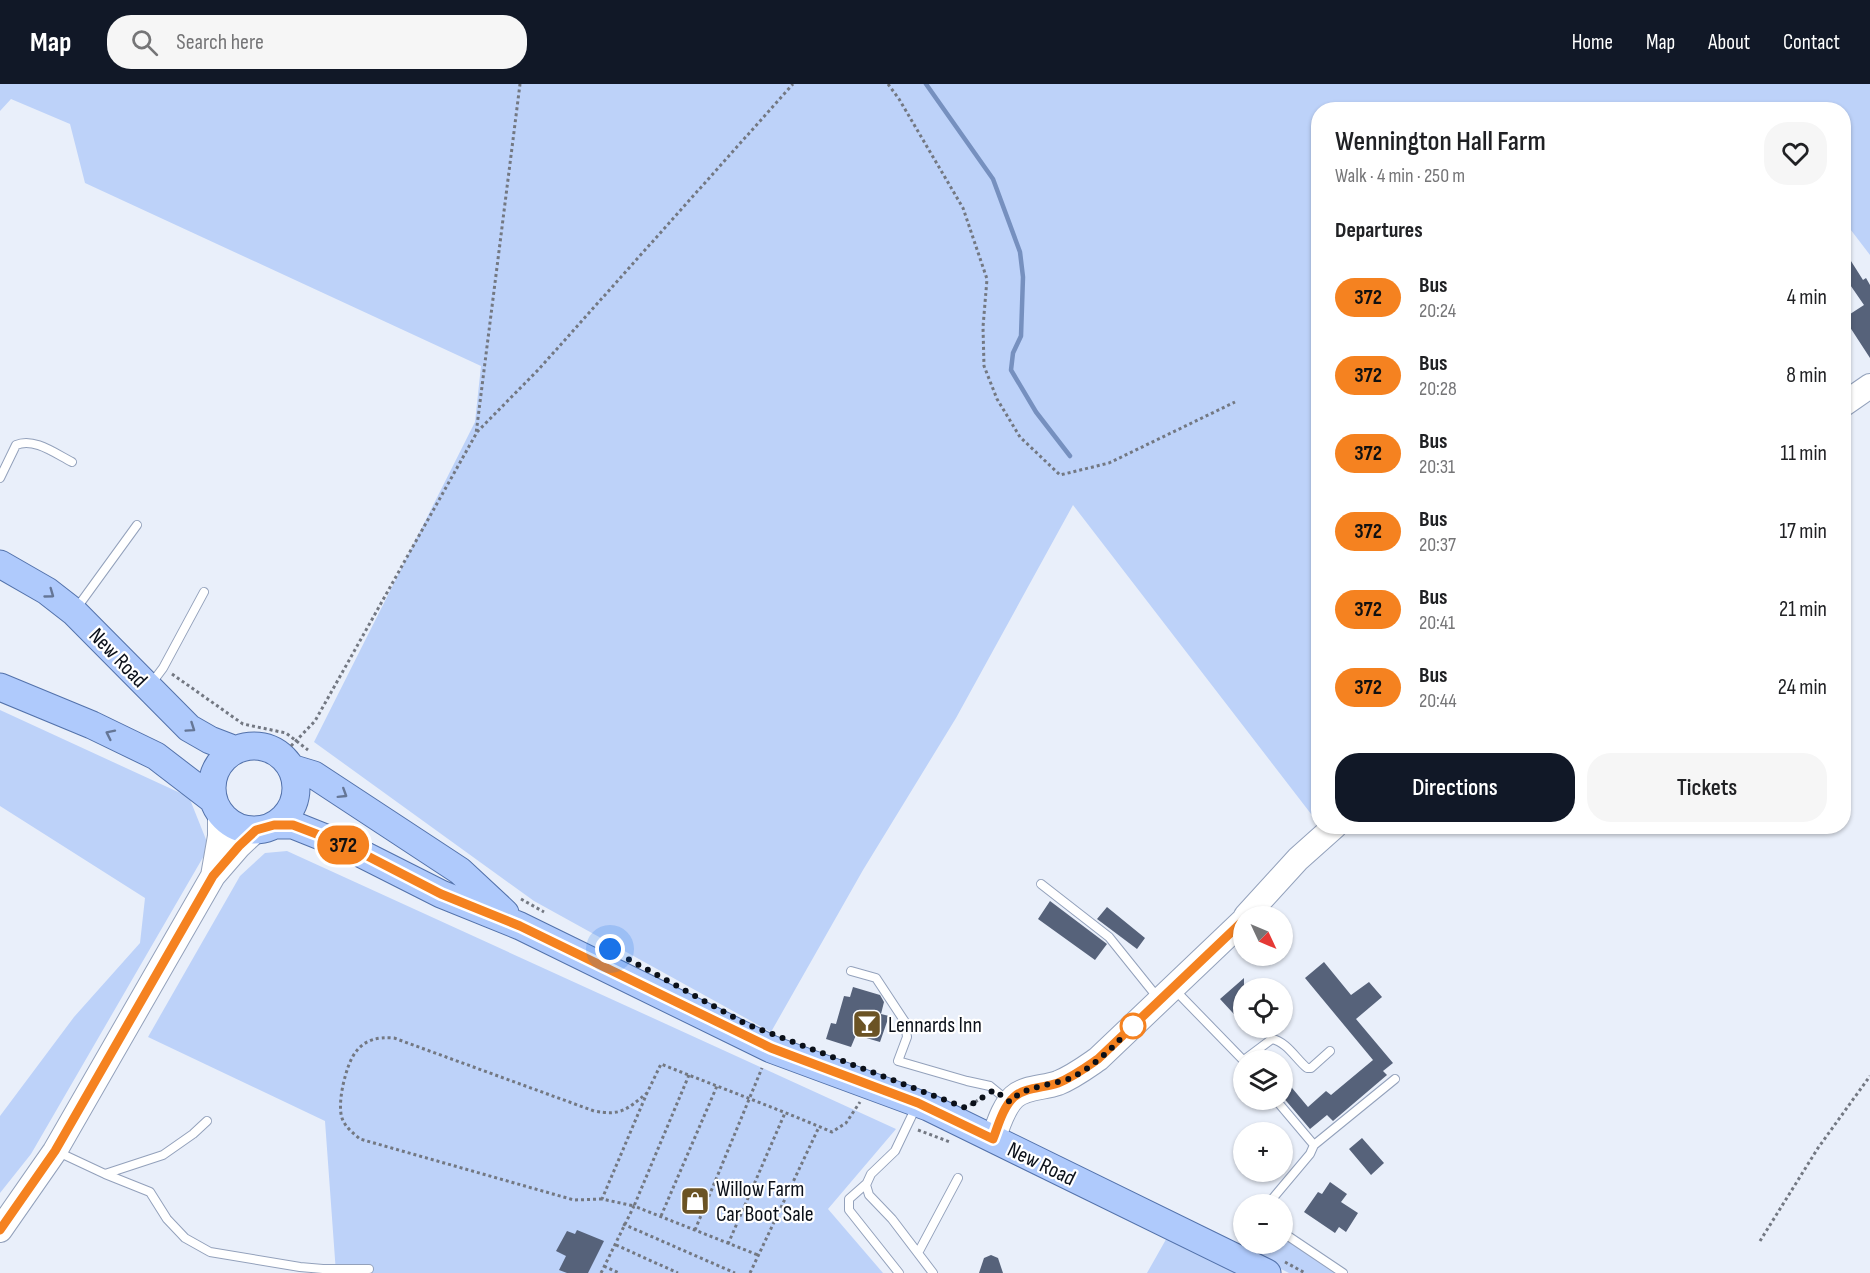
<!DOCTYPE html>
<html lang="en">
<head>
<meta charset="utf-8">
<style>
  body { margin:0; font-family:"Sofia Sans Condensed",sans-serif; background:#f6f6f6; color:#202124; height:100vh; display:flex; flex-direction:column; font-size:22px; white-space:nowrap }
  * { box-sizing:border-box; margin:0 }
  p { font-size:20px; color:#757577 }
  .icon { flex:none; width:33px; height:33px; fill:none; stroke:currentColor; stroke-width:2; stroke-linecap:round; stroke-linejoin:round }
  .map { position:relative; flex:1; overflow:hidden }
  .sheet { position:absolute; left:1311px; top:18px; width:540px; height:732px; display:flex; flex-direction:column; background:#fff; border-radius:24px; box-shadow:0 2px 4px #0004 }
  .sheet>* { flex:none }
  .badge { padding:0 12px; border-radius:20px; font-size:21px; line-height:39px }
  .needle { width:39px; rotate:134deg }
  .tools { position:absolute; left:1233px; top:822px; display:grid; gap:12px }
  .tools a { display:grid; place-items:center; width:60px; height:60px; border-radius:50%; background:#fff; box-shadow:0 2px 4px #0004; font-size:30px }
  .you { position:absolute; width:30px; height:30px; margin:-15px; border:4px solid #fff; border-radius:50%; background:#1a73e8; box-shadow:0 0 0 9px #1a73e833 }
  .map>.badge { position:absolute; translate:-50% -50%; box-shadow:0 0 0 3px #fff }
  h2 { padding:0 24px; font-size:22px; line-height:54px }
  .round { display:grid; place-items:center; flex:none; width:63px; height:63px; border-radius:24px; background:#f6f6f6 }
  .overview { display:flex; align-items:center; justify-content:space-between; height:102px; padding:0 24px }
  h1 { font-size:28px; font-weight:600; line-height:45px }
  .primary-button { display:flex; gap:12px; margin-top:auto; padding:12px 24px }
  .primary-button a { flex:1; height:69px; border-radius:24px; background:#111827; color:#fff; font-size:24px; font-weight:600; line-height:69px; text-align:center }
  .primary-button a+a { background:#f6f6f6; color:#202124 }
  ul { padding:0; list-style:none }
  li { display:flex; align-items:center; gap:18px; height:78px; padding:0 24px }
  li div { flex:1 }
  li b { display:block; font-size:22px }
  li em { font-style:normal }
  li .badge { min-width:66px; font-weight:700; text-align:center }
  header { display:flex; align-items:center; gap:36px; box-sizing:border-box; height:84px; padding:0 30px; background:#111827; color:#fff }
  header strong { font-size:28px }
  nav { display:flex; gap:33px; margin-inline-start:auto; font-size:21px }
  .search { width:420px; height:54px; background:#f6f6f6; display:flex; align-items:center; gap:15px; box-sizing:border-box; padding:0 21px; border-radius:24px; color:#757577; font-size:22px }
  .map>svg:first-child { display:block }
  .green { fill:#bdd2f9 }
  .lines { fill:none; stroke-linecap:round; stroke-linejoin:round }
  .stream { stroke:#7690bf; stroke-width:4.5 }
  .building { fill:#56627a }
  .service-casing { stroke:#93a1bb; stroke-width:10 }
  .secondary-casing { stroke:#93a1bb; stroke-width:26 }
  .primary-casing { stroke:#5372ab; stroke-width:29 }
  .path { stroke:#737882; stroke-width:3; stroke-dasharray:3 3; stroke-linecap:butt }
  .service { stroke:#fff; stroke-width:8 }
  .secondary { stroke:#fff; stroke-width:24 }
  .primary { stroke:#afcafc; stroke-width:27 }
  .oneway { stroke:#657696 }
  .line-casing { stroke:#fff; stroke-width:14 }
  .line { stroke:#f58220; stroke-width:9 }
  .walk { stroke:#0b1019; stroke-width:6; stroke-dasharray:0 10.8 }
  .stop-dot { fill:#fff; stroke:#f58220; stroke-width:3 }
  .labels { text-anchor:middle; stroke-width:4.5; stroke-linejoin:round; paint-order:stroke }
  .street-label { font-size:22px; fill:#0b1019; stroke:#fff }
  .poi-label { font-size:22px; fill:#0b1019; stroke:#fff; text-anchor:start }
</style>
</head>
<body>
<header>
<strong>Map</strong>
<div class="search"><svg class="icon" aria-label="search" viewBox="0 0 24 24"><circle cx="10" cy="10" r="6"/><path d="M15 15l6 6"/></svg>Search here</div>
<nav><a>Home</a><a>Map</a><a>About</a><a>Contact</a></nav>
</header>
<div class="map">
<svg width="1870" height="1189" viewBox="0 0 1870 1189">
  <rect width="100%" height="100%" fill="#e9effa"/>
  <path class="green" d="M0 0H1870V171L1844 137V26H1318V739L1073 421 956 634 863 786 771 948 534 817 314 658 475 338 481 282 85 99 70 40 11 15 0 27Z
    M0 626 189 713 209 763 31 1070 0 1109V1032L74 933 140 859 145 814 0 722Z
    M287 767 896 1045 828 1125 883 1189H336L325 1037 148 953 240 792 265 769Z
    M1173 1143 1267 1189H1147Z
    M1283 1154 1339 1189H1289L1255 1172 1253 1167 1254 1160H1282Z"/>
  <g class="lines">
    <path class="stream" d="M926 0 993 95 1020 168 1023 193 1021 252 1013 269 1011 286 1036 328 1070 372"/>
  </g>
  <path class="building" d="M1844 166 1863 196 1866 194 1870 201V274L1844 234 1864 221 1844 192Z
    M1050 817 1107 860 1095 876 1038 835Z
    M1107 823 1145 854 1137 865 1097 835Z
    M1324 878 1351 911 1369 898 1382 913 1356 935 1393 979 1383 987 1387 991 1333 1037 1327 1031 1310 1045 1282 1012V992L1308 1023 1326 1007 1331 1011 1373 976 1305 894Z
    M1244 894V941L1220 915Z
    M853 903 880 911 884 918 881 930 889 932 880 958 856 951 851 963 826 955 831 939 836 940 844 912 850 913Z
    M1362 1054 1384 1079 1371 1091 1349 1065Z
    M1330 1098 1347 1110 1341 1118 1358 1129 1346 1148 1339 1143 1335 1149 1304 1128 1318 1108 1322 1110Z
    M577 1146 604 1157 588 1189H567L559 1186 566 1172 556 1167 567 1147 575 1150Z
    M991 1171 998 1174 1003 1189H979L984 1174Z"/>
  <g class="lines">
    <g class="service-casing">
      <path id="service" d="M0 394 16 361C34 353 56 370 72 378
        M76 525 137 441
        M151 600 163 584 204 508
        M1041 800 1109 853 1158 914
        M851 887 876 894 905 938 907 953 898 977 967 997 990 1002 1007 1016
        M1173 904 1244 977
        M1244 976 1272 955C1287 958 1296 975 1307 984H1311L1330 967
        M916 1023 895 1067 871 1090 866 1101 869 1111 892 1135 933 1189
        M1314 1061 1395 995
        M58 1068 105 1090 150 1108 167 1135 185 1154 210 1168 300 1183 323 1185H369
        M105 1090 163 1071 193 1050 207 1037
        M866 1100 849 1115V1126L899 1189
        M1268 1120 1310 1070 1314 1061 1276 1016
        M1282 1148 1343 1189
        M918 1169 958 1094"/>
    </g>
    <g class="secondary-casing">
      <path id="secondary" d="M1844 320 1870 302
        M213 792 220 752V730
        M1246 832 1298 775 1335 742
        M993 1055C998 1042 1003 1023 1014 1013 1025 1003 1044 1004 1058 999 1073 993 1085 984 1098 975L1244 836
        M0 1146 55 1067 213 792 239 762 256 746"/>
    </g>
    <g class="primary-casing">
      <path id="primary" d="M0 480 47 507 74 528 189 644 210 656 236 666
        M0 603 92 641 156 672 212 715
        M212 704a42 42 0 1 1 84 0a42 42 0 1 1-84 0Z
        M291 684 314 691 460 787 505 829
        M274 741H293L348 763 441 810 520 842 771 965 928 1023 1267 1189"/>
    </g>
    <path class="path" d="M888 0 899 15 963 124 987 195 983 243 984 282 997 315 1020 353 1060 391 1109 379 1235 318
      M477 348 539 285 793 0
      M172 590 243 640 286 649 308 666
      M291 662 315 637 476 350 520 0
      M521 815 544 828
      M689 991 634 1122 602 1115 647 1009 661 980C718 1003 776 1024 832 1048L846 1039 860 1018
      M970 1021 985 1012
      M918 1046 950 1058
      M602 1115 574 1116 360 1055C353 1049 345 1043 342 1034 339 1025 341 1011 343 1001 350 971 359 951 394 954L594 1027C621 1032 626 1026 647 1009
      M661 1132 717 1002
      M623 1140 735 1189
      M695 1146 762 984
      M1760 1157 1818 1064 1870 992
      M728 1160 785 1029
      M616 1161 678 1189
      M1285 1178 1305 1189
      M604 1182 619 1189
      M601 1189 634 1122 758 1171
      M750 1189 819 1043"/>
    <use href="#service" class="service"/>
    <use href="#secondary" class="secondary"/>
    <use href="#primary" class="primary"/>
  </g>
  <defs><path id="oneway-chevron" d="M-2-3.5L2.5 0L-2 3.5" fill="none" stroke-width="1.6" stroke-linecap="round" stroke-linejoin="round" transform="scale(1.5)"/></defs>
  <g class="oneway">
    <use href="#oneway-chevron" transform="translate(50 510) rotate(36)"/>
    <use href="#oneway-chevron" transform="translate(191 644) rotate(34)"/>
    <use href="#oneway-chevron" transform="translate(110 650) rotate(-154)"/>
    <use href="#oneway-chevron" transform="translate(343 710) rotate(32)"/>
  </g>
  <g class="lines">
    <g class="line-casing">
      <path id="line" d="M0 1146 55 1067 213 792 239 762 256 746 274 741H293L348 762 441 810 520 842 771 964 918 1019 993 1055C998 1042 1003 1023 1014 1013 1025 1003 1044 1004 1058 999 1073 993 1085 984 1098 975L1244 836"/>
    </g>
    <use href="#line" class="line"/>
    <path class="walk" d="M610 865 746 940 966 1024 994 1006 1010 1018C1024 1001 1053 1002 1073 993 1095 982 1116 960 1133 942"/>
  </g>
  <defs>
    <g id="bar-square" transform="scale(1.5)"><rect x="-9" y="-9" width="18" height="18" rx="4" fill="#6b5324" stroke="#fff"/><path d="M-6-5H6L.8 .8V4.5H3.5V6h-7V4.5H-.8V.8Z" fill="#fff"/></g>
    <g id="shop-square" transform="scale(1.5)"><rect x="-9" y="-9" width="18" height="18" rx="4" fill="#6b5324" stroke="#fff"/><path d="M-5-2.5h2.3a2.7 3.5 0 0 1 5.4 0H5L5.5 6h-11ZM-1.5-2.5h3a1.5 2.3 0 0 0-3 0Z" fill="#fff"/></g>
  </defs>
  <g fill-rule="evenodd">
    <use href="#bar-square" x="867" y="940"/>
    <use href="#shop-square" x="695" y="1117"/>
  </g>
  <circle class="stop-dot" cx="1133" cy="942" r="12"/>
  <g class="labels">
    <g class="street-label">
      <text transform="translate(119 573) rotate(46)" y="8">New Road</text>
      <text transform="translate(1042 1079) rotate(26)" y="8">New Road</text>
    </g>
    <g class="poi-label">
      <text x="888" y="948">Lennards Inn</text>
      <text x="716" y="1112">Willow Farm<tspan x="716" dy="25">Car Boot Sale</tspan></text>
    </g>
  </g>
</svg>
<div class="tools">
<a><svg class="needle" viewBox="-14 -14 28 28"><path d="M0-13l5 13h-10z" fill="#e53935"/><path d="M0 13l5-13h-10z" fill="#757577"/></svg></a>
<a><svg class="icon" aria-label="locate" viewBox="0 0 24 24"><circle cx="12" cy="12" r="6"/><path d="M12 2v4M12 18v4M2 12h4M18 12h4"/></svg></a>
<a><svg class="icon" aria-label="layers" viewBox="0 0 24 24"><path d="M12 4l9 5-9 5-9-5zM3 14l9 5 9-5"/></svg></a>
<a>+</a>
<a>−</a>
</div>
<div class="you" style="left:610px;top:865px"></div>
<b class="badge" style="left:343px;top:761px;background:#f58220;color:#111">372</b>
<section class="sheet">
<div class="overview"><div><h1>Wennington Hall Farm</h1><p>Walk · 4 min · 250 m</p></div><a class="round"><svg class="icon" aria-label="heart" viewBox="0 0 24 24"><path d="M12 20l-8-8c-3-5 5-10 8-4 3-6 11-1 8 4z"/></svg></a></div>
<h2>Departures</h2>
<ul>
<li><span class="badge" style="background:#f58220;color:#111">372</span><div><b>Bus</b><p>20:24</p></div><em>4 min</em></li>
<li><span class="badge" style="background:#f58220;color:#111">372</span><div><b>Bus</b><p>20:28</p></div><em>8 min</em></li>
<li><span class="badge" style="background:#f58220;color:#111">372</span><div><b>Bus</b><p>20:31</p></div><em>11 min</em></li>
<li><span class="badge" style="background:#f58220;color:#111">372</span><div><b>Bus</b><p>20:37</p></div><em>17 min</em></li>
<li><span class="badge" style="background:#f58220;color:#111">372</span><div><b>Bus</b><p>20:41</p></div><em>21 min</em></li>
<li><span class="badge" style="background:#f58220;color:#111">372</span><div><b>Bus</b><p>20:44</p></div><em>24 min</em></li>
</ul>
<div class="primary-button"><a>Directions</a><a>Tickets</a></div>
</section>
</div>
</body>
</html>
